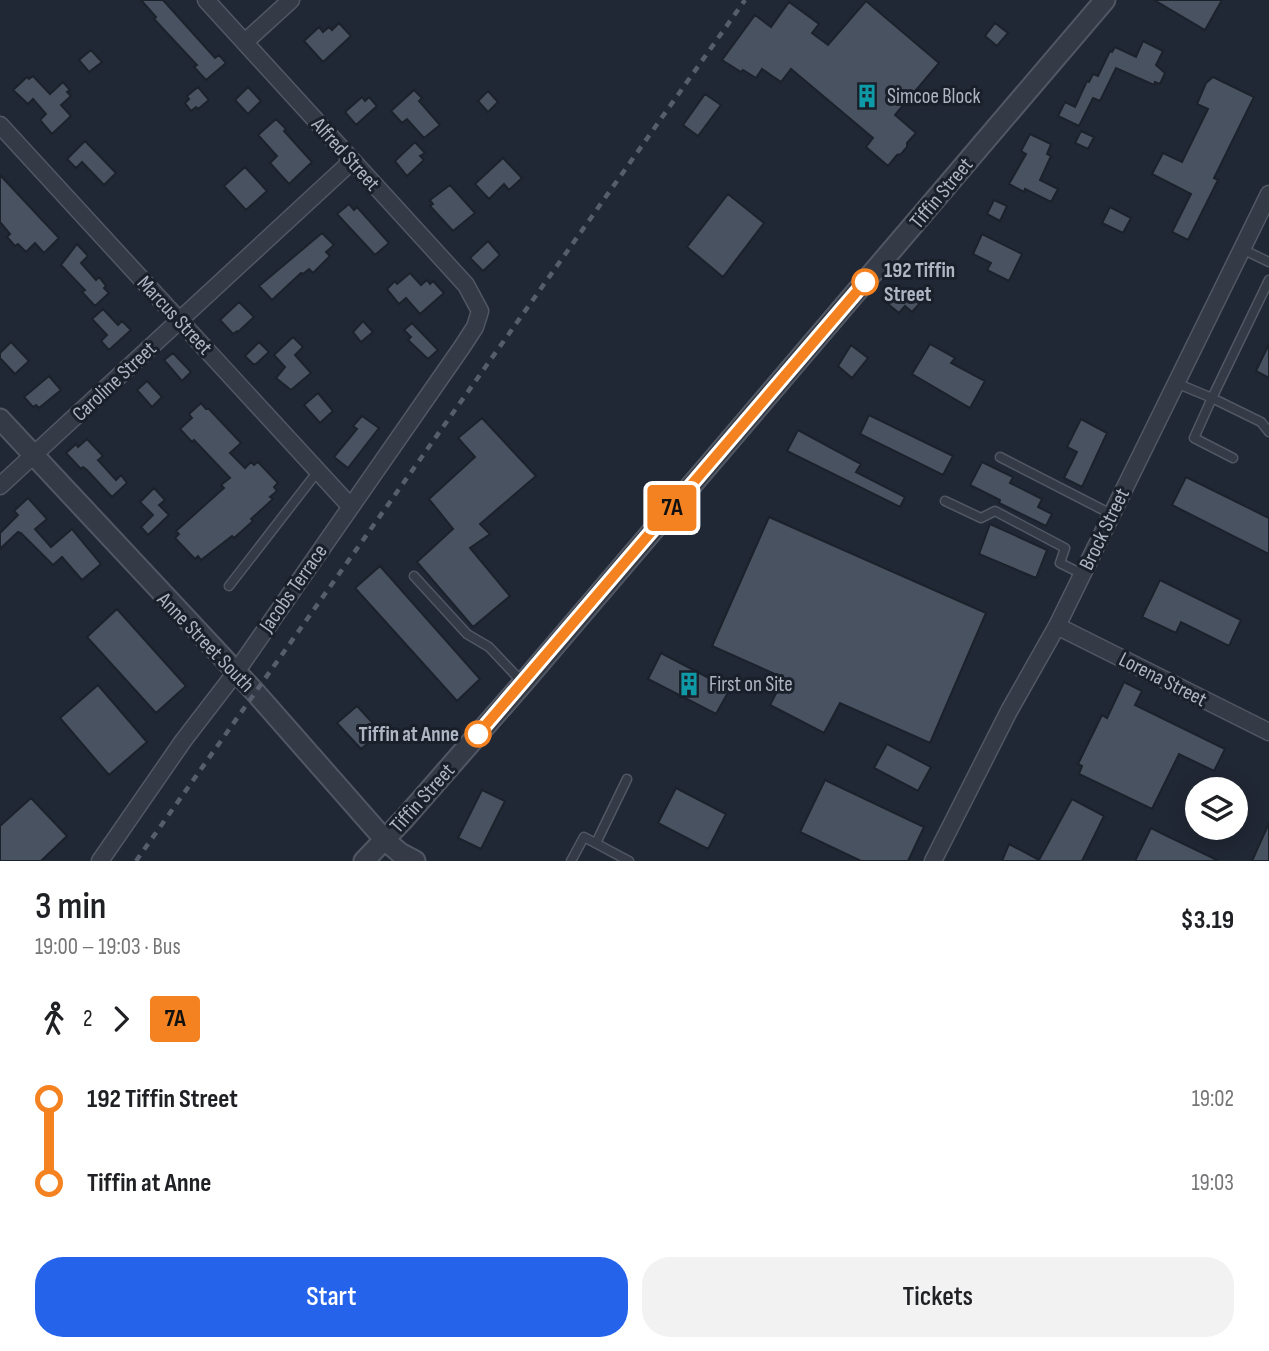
<!DOCTYPE html>
<html lang="en">
<head>
<meta charset="utf-8">
<style>
  body { margin:0; font-family:"Sofia Sans Condensed",sans-serif; background:#f2f2f2; color:#202124; height:100vh; display:flex; flex-direction:column; font-size:26px; white-space:nowrap }
  * { box-sizing:border-box; margin:0 }
  p { font-size:23px; color:#757577 }
  .icon { flex:none; width:38px; height:38px; fill:none; stroke:currentColor; stroke-width:2; stroke-linecap:round; stroke-linejoin:round }
  .map { position:relative; height:861px; overflow:hidden }
  .details { display:flex; flex-direction:column; background:#fff; flex:1 }
  .details>* { flex:none }
  .badge { padding:0 14px; border-radius:5px; font-size:24px; line-height:46px }
  .buttons { position:absolute; left:1185px; top:777px; display:grid; gap:14px }
  .buttons a { display:grid; place-items:center; width:63px; height:63px; border-radius:50%; background:#fff; box-shadow:0 4px 18px #0003; font-size:35px }
  .map>.badge { position:absolute; translate:-50% -50%; box-shadow:0 0 0 4px #fff }
  .legs { display:flex; align-items:center; gap:10px; height:77px; padding:0 35px; font-size:23px }
  .legs p { margin-inline-start:auto }
  .summary { display:flex; align-items:center; justify-content:space-between; height:119px; padding:0 35px }
  h1 { font-size:38px; font-weight:600; line-height:52px }
  .primary-button { display:flex; gap:14px; margin-top:auto; padding:14px 35px }
  .primary-button a { flex:1; height:80px; border-radius:28px; background:#2563eb; color:#fff; font-size:28px; font-weight:600; line-height:80px; text-align:center }
  .primary-button a+a { background:#f2f2f2; color:#202124 }
  ul { padding:0 35px; list-style:none }
  li { display:flex; align-items:center; gap:24px; height:84px; font-size:26px }
  li i { display:grid; place-items:center; width:10px; height:100%; margin:0 9px; background:currentColor }
  li i::after { content:''; width:18px; height:18px; margin:-9px; border:5px solid; border-radius:50%; background:#fff }
  li p { margin-inline-start:auto }
  li:first-child i { background:linear-gradient(#0000 50%,currentColor 0) }
  li:last-child i { background:linear-gradient(currentColor 50%,#0000 0) }
  .map>svg:first-child { display:block }
  .building { fill:#495261; stroke:#1b222c; stroke-width:2 }
  .lines { fill:none; stroke-linecap:round; stroke-linejoin:round }
  .service-casing { stroke:#515864; stroke-width:11 }
  .minor-casing { stroke:#515864; stroke-width:19 }
  .tertiary-casing { stroke:#515864; stroke-width:23 }
  .service { stroke:#343a46; stroke-width:8 }
  .minor { stroke:#343a46; stroke-width:16 }
  .tertiary { stroke:#343a46; stroke-width:19 }
  .rail { stroke:#565e6d; stroke-width:4.5; stroke-dasharray:7 7; stroke-linecap:butt }
  .line-1-casing { stroke:#fff; stroke-width:16 }
  .line-1 { stroke:#f58220; stroke-width:10 }
  .stop-1-dot { fill:#fff; stroke:#f58220; stroke-width:3.5 }
  .labels { text-anchor:middle; stroke-width:6; stroke-linejoin:round; paint-order:stroke }
  .poi-label { font-size:21px; fill:#aeb5c3; stroke:#19202a; text-anchor:start }
  .street-label { font-size:21px; fill:#aeb5c3; stroke:#19202a }
  .stop-label { font-size:21px; font-weight:bold; fill:#aeb5c3; stroke:#19202a; text-anchor:start }
</style>
</head>
<body>
<div class="map">
<svg width="1269" height="861" viewBox="0 0 1269 861">
  <rect width="100%" height="100%" fill="#212835"/>
  <path class="building" d="M141 0H163L215 58 219 55 226 63 206 80 194 67 197 65 154 19 156 17Z
    M1154 0H1222L1205 30Z
    M866 1 939 63 895 115 916 133 907 143V147L901 154 897 155 888 166 866 147 873 138 791 69 781 82 762 69 756 78 743 70 741 72 722 60 755 15 771 27 789 2 819 24 812 33 828 45Z
    M339 23 351 36 323 62 304 41 319 27 323 32 329 27 332 30Z
    M995 23 1008 33 997 46 985 36Z
    M1143 41 1163 51 1156 65 1165 73 1160 84 1155 82 1154 85 1116 68 1100 101 1093 98 1079 126 1058 116 1065 102 1075 107 1087 81 1089 82 1093 74 1098 76 1110 51 1112 52 1115 47 1136 57Z
    M91 50 102 62 89 72 79 60Z
    M33 76 50 94 63 82 70 90 67 92 71 96 61 105 71 116 52 134 40 120 46 114 33 99 28 104 13 90 27 77 29 79Z
    M1213 77 1254 97 1214 178 1218 180 1188 240 1172 232 1191 194 1152 174 1163 153 1182 162 1208 109 1197 104 1206 83Z
    M198 87 209 100 198 109 196 107 191 111 185 103 189 99 187 96Z
    M248 87 261 101 248 114 235 100Z
    M414 90 422 98 419 101 440 125 424 138 407 119 402 123 391 111Z
    M488 91 498 102 488 112 478 101Z
    M705 94 721 105 698 136 683 125Z
    M362 97 365 101 369 97 377 106 356 125 345 112Z
    M276 119 286 129 284 131 312 162 289 184 270 163 277 156 258 135Z
    M1081 131 1094 137 1088 149 1075 143Z
    M1030 134 1051 144 1047 154 1051 156 1040 180 1058 189 1051 202 1025 189 1024 192 1009 184 1026 154 1021 151Z
    M85 141 116 173 104 185 82 162 76 168 67 159Z
    M415 142 425 153 420 156 424 160 407 176 395 161Z
    M503 158 522 178 509 190 504 184 489 199 475 184Z
    M245 167 267 191 246 210 224 186Z
    M0 175 59 238 44 253 35 243 26 252 18 244 15 246 7 237 10 234 0 222Z
    M450 185 475 213 453 231 430 206 433 204 430 200Z
    M728 194 764 223 723 277 687 247Z
    M994 200 1007 206 1000 221 987 214Z
    M349 204 354 210 357 207 389 243 375 255 337 214Z
    M1110 207 1131 218 1123 233 1102 223Z
    M322 233 334 245 326 252 330 256 313 273 309 269 303 274 301 273 272 300 259 286Z
    M982 234 1022 254 1009 281 987 270 991 263 973 254Z
    M488 241 500 255 483 271 470 258Z
    M77 244 88 256 81 263 96 280 99 277 106 286 104 288 109 293 95 306 82 292 85 290 61 265Z
    M410 273 421 285 427 280 430 284 433 281 444 293 420 314 406 298 399 304 387 289 395 281 397 284Z
    M893 286 906 297 910 292 922 301 912 312 905 306 899 313 882 299Z
    M239 302 254 317 238 332 237 331 233 334 220 320Z
    M103 309 118 325 122 321 131 330 109 350 101 341 107 335 92 319Z
    M363 321 373 332 361 342 353 332Z
    M412 323 438 350 428 359 408 340 411 337 404 330Z
    M293 337 303 347 295 355 311 373 291 390 276 378 285 367 274 355Z
    M11 342 29 361 15 374 0 358V353Z
    M259 342 269 352 256 364H253L245 356Z
    M930 344 955 358 951 363 985 381 970 408 912 374Z
    M1269 344V378L1256 371Z
    M851 345 868 358 852 378 838 366Z
    M173 353 191 372 182 381 164 360Z
    M49 376 61 390 39 408 36 405 33 407 24 397Z
    M147 381 162 397 152 407 137 390Z
    M318 393 333 411 320 423 304 405Z
    M201 403 206 409H209L241 443 230 453 245 468 251 462 254 465 258 462 278 483 274 487 277 491 270 497 273 499 251 519 253 521 234 538 232 536 201 560 198 556 195 559 175 538 179 534 176 531 224 488 221 485 230 478 194 440 192 442 180 429 192 418 189 414Z
    M869 415 953 456 943 475 860 434Z
    M362 416 379 428 348 468 334 457 357 429 353 426Z
    M482 418 536 476 480 524 490 534 470 548 510 596 473 627 417 562 453 529 429 499 475 457 458 438Z
    M1081 419 1107 433 1082 487 1064 478 1077 452 1067 447Z
    M798 430 861 464 856 472 905 497 900 507 787 451Z
    M87 439 103 456 98 460 116 480 121 475 127 483 112 497 87 470 83 467 81 469 66 453 76 444 78 447Z
    M982 462 1013 477 1010 483 1042 499 1038 507 1052 514 1046 526 999 503 1000 500 970 485Z
    M1186 477 1269 518V554L1172 505Z
    M154 488 165 500 159 505 169 515 148 535 141 527 153 515 140 502Z
    M28 498 47 519 35 529 51 547 72 529 101 564 82 580 62 557 53 565 21 533 18 532 0 549V533L18 515 14 511Z
    M769 517 986 613 930 743 840 703 824 733 770 705 784 678 712 646Z
    M990 524 1047 550 1036 578 979 554Z
    M380 566 480 679 457 701 355 588Z
    M1160 580 1241 620 1229 646 1181 622 1176 633 1142 617Z
    M117 609 186 686 156 713 87 637Z
    M661 653 730 689 716 714 648 679Z
    M1124 682 1142 691 1135 705 1225 749 1214 771 1179 754 1152 809 1079 774 1082 766 1078 764 1102 715 1107 718Z
    M98 685 147 742 109 775 60 718Z
    M357 706 381 732 361 749 337 723Z
    M887 744 931 767 918 791 874 768Z
    M825 780 924 827 908 861H861L800 832Z
    M676 788 726 814 708 849 658 823Z
    M482 790 505 801 481 849 458 838Z
    M31 798 67 836 41 861H0V826Z
    M1072 799 1104 816 1082 861H1002L1009 844 1039 860Z
    M1269 823V861H1252Z
    M1151 828 1165 835 1219 861H1135Z"/>
  <g class="lines">
    <g class="service-casing">
      <path id="service" d="M1242 249 1269 262
        M1269 280 1212 398 1261 422 1269 432
        M1176 383 1212 398 1194 438 1233 458
        M1000 457 1111 514
        M945 501 981 518 995 511 1065 548 1060 563 1082 574
        M414 576 467 634 489 647 523 683
        M229 586 318 471
        M596 843 627 779
        M571 861 584 837 629 861"/>
    </g>
    <g class="minor-casing">
      <path id="minor" d="M245 42 291 0
        M0 125 350 506
        M0 486 352 161
        M1057 626 1269 732
        M100 861 183 741 236 672 462 347 475 327 480 311 466 285 206 0
        M933 861 1009 711 1057 626 1269 194"/>
    </g>
    <g class="tertiary-casing">
      <path id="tertiary" d="M0 419 255 692 385 840 400 853 415 861
        M364 861 405 818 523 683 1105 0"/>
    </g>
    <use href="#service" class="service"/>
    <use href="#minor" class="minor"/>
    <use href="#tertiary" class="tertiary"/>
    <path class="rail" d="M136 861 745 0"/>
  </g>
  <g class="lines">
    <g class="line-1-casing">
      <path id="line-1" d="M478 734 865 282"/>
    </g>
    <use href="#line-1" class="line-1"/>
  </g>
  <defs>
    <g id="building-bare" transform="scale(1.89)"><path d="M-4-6H4V6H1V3H-1V6H-4ZM-2.5-4.3h1.7v1.8h-1.7ZM.8-4.3h1.7v1.8H.8ZM-2.5-1h1.7V.8h-1.7ZM.8-1h1.7V.8H.8Z" fill="#0f9aa8" stroke="#19202a" stroke-width="2.5" paint-order="stroke"/></g>
  </defs>
  <g fill-rule="evenodd">
    <use href="#building-bare" x="867" y="96"/>
    <use href="#building-bare" x="689" y="684"/>
  </g>
  <g class="stop-1-dot">
    <circle cx="865" cy="282" r="12"/>
    <circle cx="478" cy="734" r="12"/>
  </g>
  <g class="labels">
    <g class="poi-label">
      <text x="887" y="103">Simcoe Block</text>
      <text x="709" y="691">First on Site</text>
    </g>
    <g class="street-label">
      <text transform="translate(346 154) rotate(48)" y="7">Alfred Street</text>
      <text transform="translate(941 193) rotate(-50)" y="7">Tiffin Street</text>
      <text transform="translate(175 315) rotate(47)" y="7">Marcus Street</text>
      <text transform="translate(114 381) rotate(-43)" y="7">Caroline Street</text>
      <text transform="translate(1104 529) rotate(-64)" y="7">Brock Street</text>
      <text transform="translate(293 588) rotate(-55)" y="7">Jacobs Terrace</text>
      <text transform="translate(206 642) rotate(46)" y="7">Anne Street South</text>
      <text transform="translate(1163 679) rotate(27)" y="7">Lorena Street</text>
      <text transform="translate(422 798) rotate(-48)" y="7">Tiffin Street</text>
    </g>
    <g class="stop-label">
      <text x="884" y="277">192 Tiffin<tspan x="884" dy="24">Street</tspan></text>
      <text x="459" y="741" text-anchor="end">Tiffin at Anne</text>
    </g>
  </g>
</svg>
<div class="buttons">
<a><svg class="icon" aria-label="layers" viewBox="0 0 24 24"><path d="M12 4l9 5-9 5-9-5zM3 14l9 5 9-5"/></svg></a>
</div>
<b class="badge" style="left:672px;top:508px;background:#f58220;color:#111">7A</b>
</div>
<section class="details">
<div class="summary"><div><h1>3 min</h1><p>19:00 – 19:03 · Bus</p></div><b>$3.19</b></div>
<div class="legs"><svg class="icon" aria-label="walk" viewBox="0 0 24 24"><circle cx="13" cy="4" r="2"/><path d="M13 8l-2 6 4 7M11 14l-3 7M7 12l3-4h3l4 4"/></svg>2<svg class="icon" aria-label="forward" viewBox="0 0 24 24"><path d="M9 5l7 7-7 7"/></svg><b class="badge" style="background:#f58220;color:#111">7A</b></div>
<ul>
<li><i style="color:#f58220"></i><b>192 Tiffin Street</b><p>19:02</p></li>
<li><i style="color:#f58220"></i><b>Tiffin at Anne</b><p>19:03</p></li>
</ul>
<div class="primary-button"><a>Start</a><a>Tickets</a></div>
</section>
</body>
</html>
